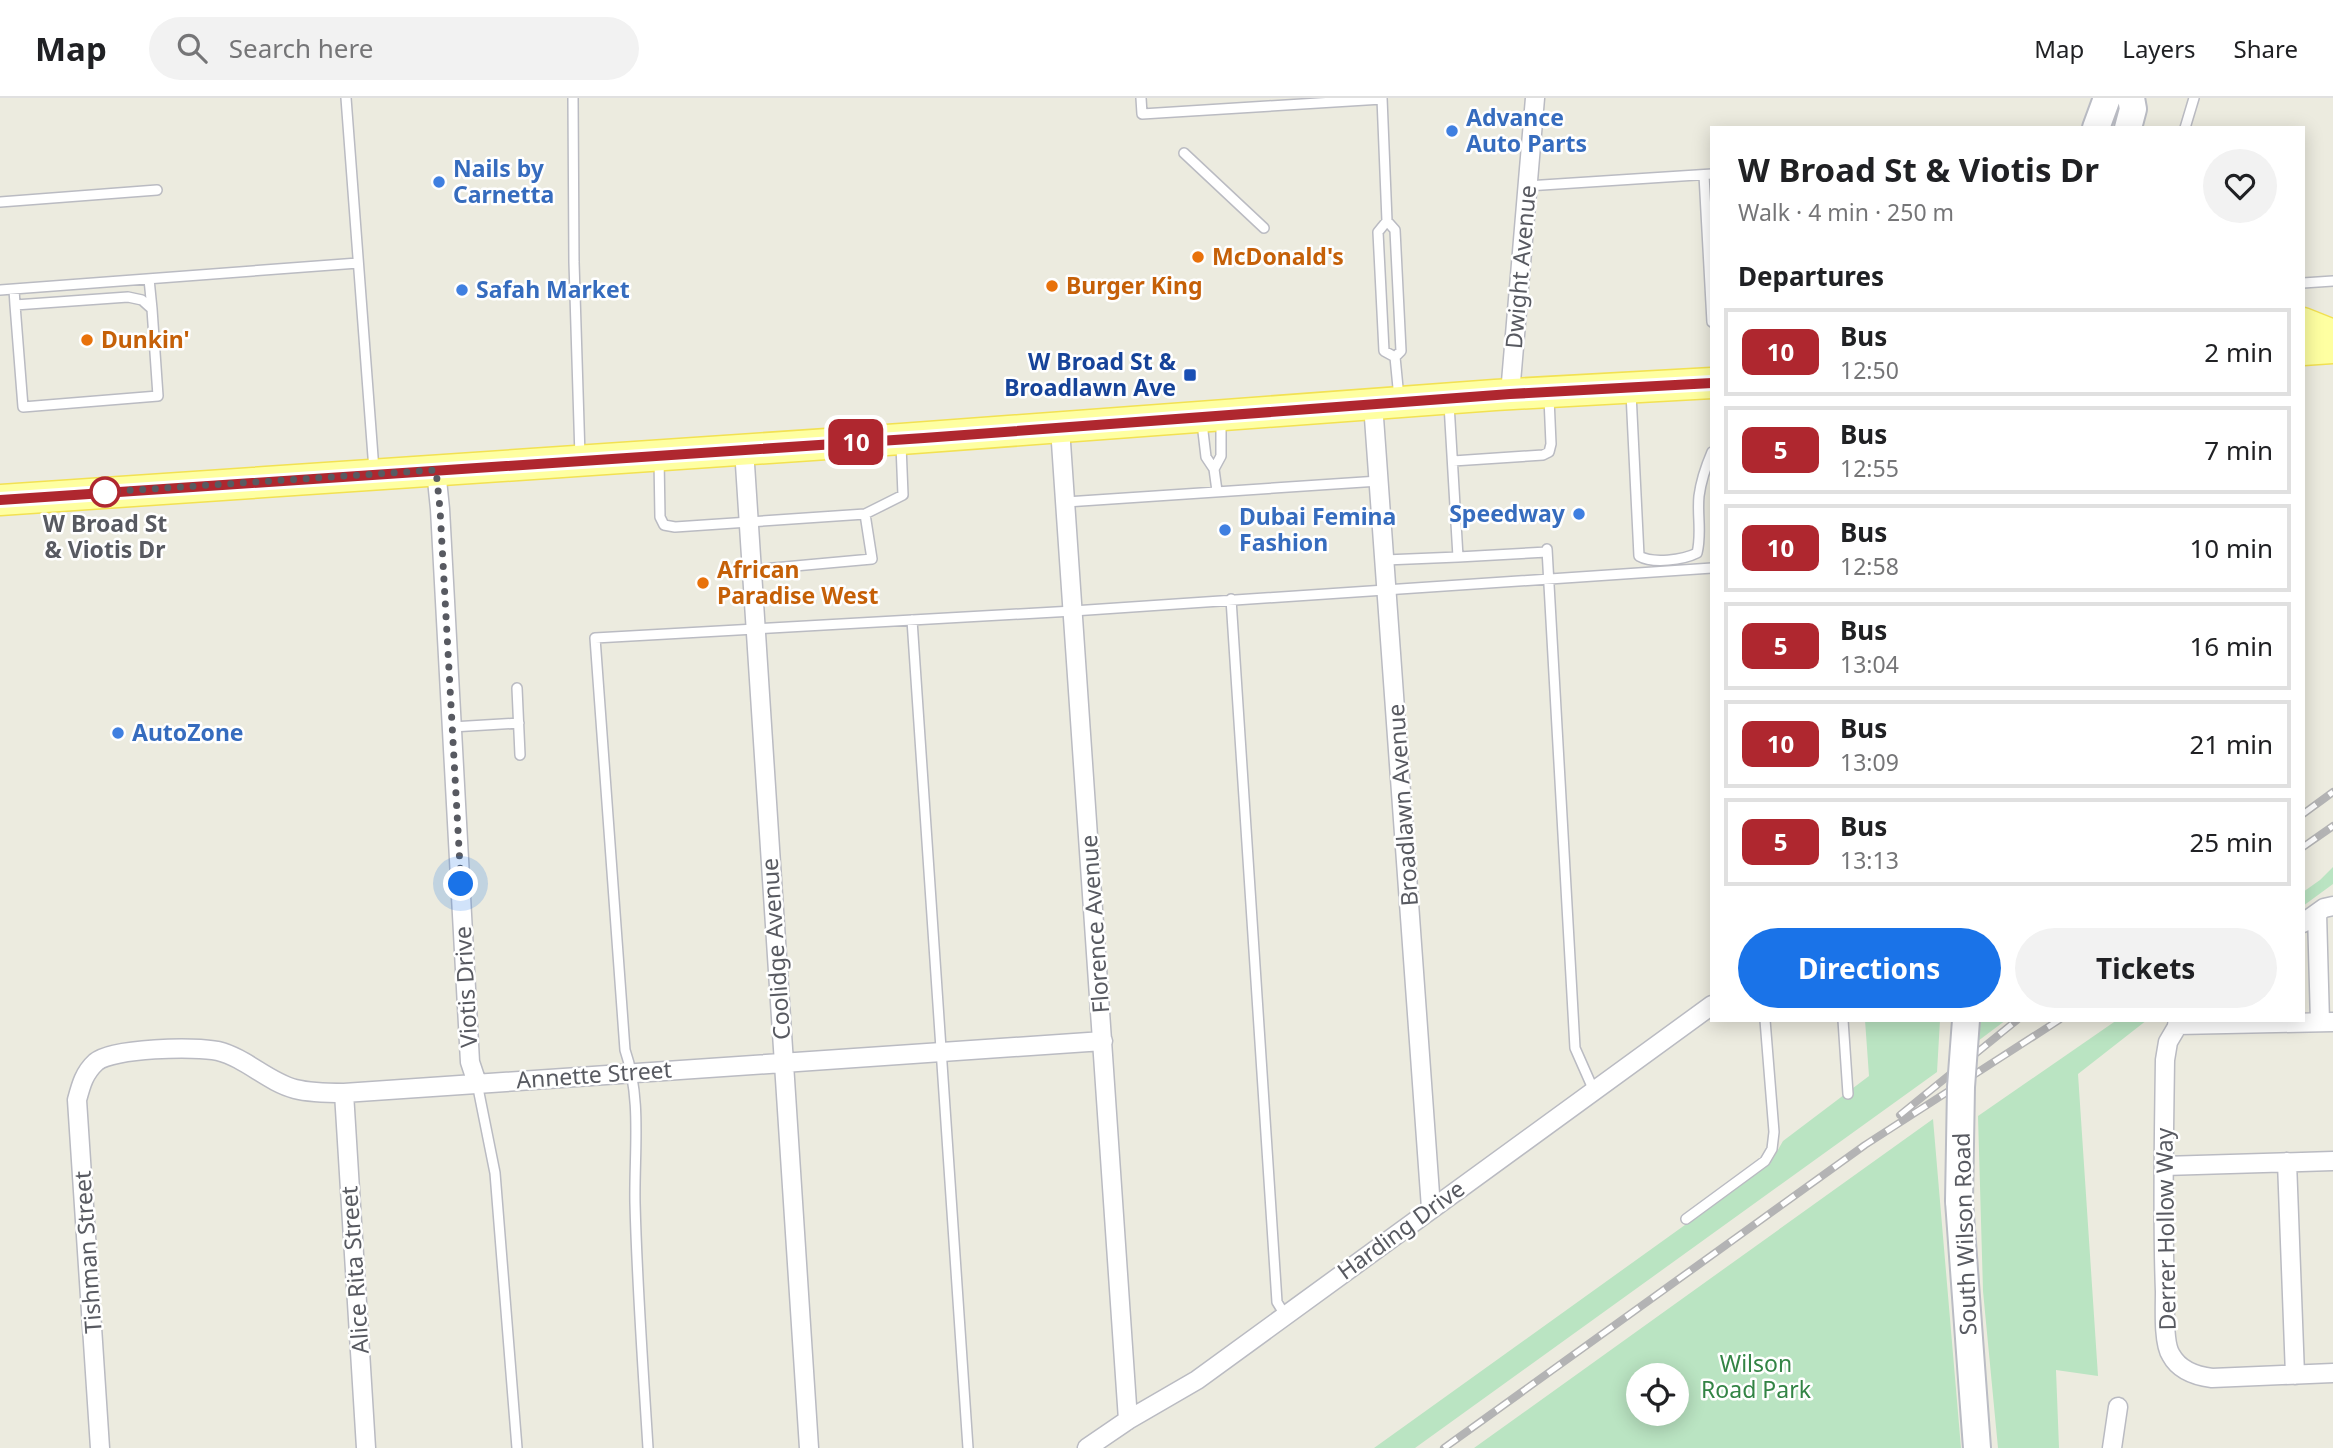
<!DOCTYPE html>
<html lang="en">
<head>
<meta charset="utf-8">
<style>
  body { margin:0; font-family:"Noto Sans",sans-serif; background:#f2f2f2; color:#202124; height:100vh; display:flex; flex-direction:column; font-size:26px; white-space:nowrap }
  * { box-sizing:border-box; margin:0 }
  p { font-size:23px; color:#757577 }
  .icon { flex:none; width:38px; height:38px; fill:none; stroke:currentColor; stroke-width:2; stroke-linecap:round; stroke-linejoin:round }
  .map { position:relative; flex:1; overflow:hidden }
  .side { position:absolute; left:1710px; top:28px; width:595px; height:896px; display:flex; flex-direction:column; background:#fff; border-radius:0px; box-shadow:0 4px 18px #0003 }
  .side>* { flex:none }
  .badge { padding:0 14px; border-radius:10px; font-size:24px; line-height:46px }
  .controls { position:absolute; left:1626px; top:1265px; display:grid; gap:14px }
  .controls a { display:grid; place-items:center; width:63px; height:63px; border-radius:50%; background:#fff; box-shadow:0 4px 18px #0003; font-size:35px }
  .you { position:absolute; width:35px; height:35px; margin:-18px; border:5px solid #fff; border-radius:50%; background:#1a73e8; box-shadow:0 0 0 10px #1a73e833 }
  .map>.badge { position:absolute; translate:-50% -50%; box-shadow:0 0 0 4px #fff }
  h2 { padding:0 28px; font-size:26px; line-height:63px }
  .round { display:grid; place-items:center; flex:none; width:74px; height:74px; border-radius:37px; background:#f2f2f2 }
  .head { display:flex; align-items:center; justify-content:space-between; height:119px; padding:0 28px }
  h1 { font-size:33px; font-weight:700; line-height:52px }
  .action { display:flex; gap:14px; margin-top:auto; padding:14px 28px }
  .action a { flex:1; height:80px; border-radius:42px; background:#1a73e8; color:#fff; font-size:28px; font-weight:700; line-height:80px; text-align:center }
  .action a+a { background:#f2f2f2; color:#202124 }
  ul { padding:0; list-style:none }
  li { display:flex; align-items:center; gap:21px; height:88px; margin:0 14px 10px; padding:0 14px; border:4px solid #e0e0e0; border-radius:0px }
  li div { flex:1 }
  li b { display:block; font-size:26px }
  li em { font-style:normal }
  li .badge { min-width:77px; font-weight:700; text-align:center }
  header { display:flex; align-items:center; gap:42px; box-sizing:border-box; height:98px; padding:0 35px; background:#fff; border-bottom:2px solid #e0e0e0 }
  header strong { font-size:33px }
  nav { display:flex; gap:38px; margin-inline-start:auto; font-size:24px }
  .search { width:490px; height:63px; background:#f2f2f2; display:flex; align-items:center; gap:18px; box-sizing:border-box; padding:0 24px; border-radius:38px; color:#757577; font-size:26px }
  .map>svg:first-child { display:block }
  .green { fill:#bae4c2; fill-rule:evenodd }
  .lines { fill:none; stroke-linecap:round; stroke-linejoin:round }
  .lane-casing { stroke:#babbc2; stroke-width:12 }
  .street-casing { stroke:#babbc2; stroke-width:21 }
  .secondary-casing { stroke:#babcc4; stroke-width:30 }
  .primary-casing { stroke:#f2e152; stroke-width:33 }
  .lane { stroke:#fff; stroke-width:9 }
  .street { stroke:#fff; stroke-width:18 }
  .secondary { stroke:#fff; stroke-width:26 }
  .primary { stroke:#feffa1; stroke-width:30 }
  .rail-casing { stroke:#b3b3b4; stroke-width:8 }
  .rail { stroke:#fff; stroke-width:5; stroke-dasharray:16; stroke-linecap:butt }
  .secondary-bridge-casing { stroke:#babcc4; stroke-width:30; stroke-linecap:butt }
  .secondary-bridge { stroke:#fff; stroke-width:26 }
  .line-casing { stroke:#fff; stroke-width:16 }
  .line { stroke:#af272f; stroke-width:10 }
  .walk { stroke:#585a61; stroke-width:7; stroke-dasharray:0 12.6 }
  .shop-dot { fill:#3f7fe0; stroke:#fff; stroke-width:2.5 }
  .food-dot { fill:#e8710a; stroke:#fff; stroke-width:2.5 }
  .transit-dot { fill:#1a4fb4; stroke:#fff; stroke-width:2.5 }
  .stop-dot { fill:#fff; stroke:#af272f; stroke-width:3.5 }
  .labels { text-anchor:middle; stroke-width:5; stroke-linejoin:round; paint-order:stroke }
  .shop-label { font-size:23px; font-weight:bold; fill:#366cbe; stroke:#fff; text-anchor:start }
  .food-label { font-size:23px; font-weight:bold; fill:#c56008; stroke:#fff; text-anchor:start }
  .street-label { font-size:23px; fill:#585a61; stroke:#fff }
  .transit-label { font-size:23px; font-weight:bold; fill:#164399; stroke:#fff; text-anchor:end }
  .stop-label { font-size:23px; font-weight:bold; fill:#585a61; stroke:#fff }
  .park-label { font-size:23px; fill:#338445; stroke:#fff }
</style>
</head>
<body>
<header>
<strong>Map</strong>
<div class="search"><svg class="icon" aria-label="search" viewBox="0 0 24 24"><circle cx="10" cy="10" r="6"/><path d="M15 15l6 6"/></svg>Search here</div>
<nav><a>Map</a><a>Layers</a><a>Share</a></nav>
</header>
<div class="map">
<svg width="2333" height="1350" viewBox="0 0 2333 1350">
  <rect width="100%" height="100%" fill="#ecebdf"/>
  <path class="green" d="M2333 769V786L2303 808V794L2320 782Z
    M1865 922H1940L1937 974 1415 1350H1374L1770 1066 1783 1043 1869 978Z
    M1981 922H2006L1978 943Z
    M2117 922H2147L2078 976 2098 1278 2056 1272 2059 1350H1998L1983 1193 1978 1018Z
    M1933 1021 1961 1350H1474ZM1638 1278H1676V1316H1638Z"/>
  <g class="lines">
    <g class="lane-casing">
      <path id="lane" d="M346 0 374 372
        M573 0 574 164 580 359
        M1141 0 1142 16 1382 1
        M1382 0 1387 123 1395 132 1401 253 1395 259 1399 300
        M2185 30 2194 0
        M1184 55 1264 130
        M1704 77 1712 224
        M1527 88 1712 76
        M0 104 157 92
        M1387 123 1378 134 1384 253 1395 259
        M149 181 152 211
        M2303 185 2333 183
        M14 191 15 207 23 309 158 298 152 211 142 202 128 199 15 207
        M0 192 358 165
        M1631 295 1639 458C1653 466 1683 462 1697 455 1702 436 1697 417 1699 398 1701 383 1706 368 1712 354
        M1202 325 1206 359 1214 371 1217 393
        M659 361 660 419 664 427 675 429 865 416 872 461 751 472
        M1453 363 1543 357 1549 354 1551 346 1549 300
        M1214 371 1221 358V322
        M1066 404 1379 383
        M865 416 903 397 901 347
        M1547 451 1575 950 1594 993
        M1458 459 1547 454
        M1385 462 1458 459 1449 306
        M1231 501 1277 1204 1285 1217
        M912 522 968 1350
        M517 590 520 657
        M452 629 519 625
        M1843 922 1848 996
        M477 985 495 1075 517 1350
        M1686 1121 1765 1063 1772 1051 1774 1034 1765 922
        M648 1350C643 1269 637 1187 635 1105 634 1054 642 1001 625 952L595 540 1073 513 1712 470"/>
    </g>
    <g class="street-casing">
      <path id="street" d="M1510 296 1535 0
        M1373 306 1431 1110
        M1060 330 1128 1322
        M744 351 809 1350
        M436 372 440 411 470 964 477 985
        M2317 815 2320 924
        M2303 825 2324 810 2333 808
        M2181 922 2168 944 2165 962C2164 1039 2162 1116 2165 1194 2165 1209 2163 1245 2171 1257 2179 1272 2196 1278 2212 1280L2333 1275
        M2177 927 2333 924
        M344 995 366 1350
        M2287 1064 2295 1277
        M2164 1068 2333 1063
        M100 1350 77 1002C81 987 84 975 96 964 112 950 196 948 218 953 246 960 268 984 295 991 311 995 328 995 344 995L1103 943
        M1087 1350 1128 1322 1197 1282 1712 907
        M2112 1350 2118 1309"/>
    </g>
    <g class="secondary-casing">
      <path id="secondary" d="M2096 30 2107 0
        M2128 30 2133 11 2131 0
        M1959 1103 1977 1350"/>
    </g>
    <g class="primary-casing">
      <path id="primary" d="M2303 225 2333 237
        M2303 252 2333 250
        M0 402 901 341 1495 297 1712 285"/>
    </g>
    <use href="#lane" class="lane"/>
    <use href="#street" class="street"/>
    <use href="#secondary" class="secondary"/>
    <use href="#primary" class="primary"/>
    <g class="rail-casing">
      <path id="rail" d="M2303 716 2333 694
        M2303 749 2333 728
        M1900 1017 2017 922
        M1444 1350 1865 1047 2059 922"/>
    </g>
    <use href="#rail" class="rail"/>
    <g class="secondary-bridge-casing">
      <path id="secondary-bridge" d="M1959 1103 1961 989 1966 922"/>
    </g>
    <use href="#secondary-bridge" class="secondary-bridge"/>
  </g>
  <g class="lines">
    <g class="line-casing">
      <path id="line" d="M0 402 924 340 1510 296 1712 285"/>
    </g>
    <use href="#line" class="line"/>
    <path class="walk" d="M105 394 436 372 440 411 461 786"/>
  </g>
  <g class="shop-dot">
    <circle cx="1452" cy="33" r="7"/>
    <circle cx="439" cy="84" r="7"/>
    <circle cx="462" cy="192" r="7"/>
    <circle cx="1579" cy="416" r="7"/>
    <circle cx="1225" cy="432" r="7"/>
    <circle cx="118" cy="635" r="7"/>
  </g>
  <g class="food-dot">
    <circle cx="1198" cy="159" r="7"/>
    <circle cx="1052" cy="188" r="7"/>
    <circle cx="87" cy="242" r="7"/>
    <circle cx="703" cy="485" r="7"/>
  </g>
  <rect class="transit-dot" x="1183" y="270" width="14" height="14" rx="3.5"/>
  <circle class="stop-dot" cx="105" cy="394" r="14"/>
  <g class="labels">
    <g class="shop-label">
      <text x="1466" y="28">Advance<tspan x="1466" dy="26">Auto Parts</tspan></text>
      <text x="453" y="79">Nails by<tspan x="453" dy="26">Carnetta</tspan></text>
      <text x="476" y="200">Safah Market</text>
      <text x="1565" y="424" text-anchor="end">Speedway</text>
      <text x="1239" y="427">Dubai Femina<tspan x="1239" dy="26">Fashion</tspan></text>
      <text x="132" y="643">AutoZone</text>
    </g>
    <g class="food-label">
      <text x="1212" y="167">McDonald's</text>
      <text x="1066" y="196">Burger King</text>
      <text x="101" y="250">Dunkin'</text>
      <text x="717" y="480">African<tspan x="717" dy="26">Paradise West</tspan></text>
    </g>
    <g class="street-label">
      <text transform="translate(1521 169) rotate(-85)" y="8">Dwight Avenue</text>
      <text transform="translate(1403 707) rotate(-94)" y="8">Broadlawn Avenue</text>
      <text transform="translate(1095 826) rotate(-94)" y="8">Florence Avenue</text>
      <text transform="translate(776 851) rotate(-94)" y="8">Coolidge Avenue</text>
      <text transform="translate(466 889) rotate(-93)" y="8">Viotis Drive</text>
      <text transform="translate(594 977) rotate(-4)" y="8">Annette Street</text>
      <text transform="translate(2166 1131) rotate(-91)" y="8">Derrer Hollow Way</text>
      <text transform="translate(1401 1132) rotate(-36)" y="8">Harding Drive</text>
      <text transform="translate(1965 1136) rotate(-92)" y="8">South Wilson Road</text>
      <text transform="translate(88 1154) rotate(-94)" y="8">Tishman Street</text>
      <text transform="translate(355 1172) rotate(-94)" y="8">Alice Rita Street</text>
    </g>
    <g class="transit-label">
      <text x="1176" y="272">W Broad St &amp;<tspan x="1176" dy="26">Broadlawn Ave</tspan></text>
    </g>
    <g class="stop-label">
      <text x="105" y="434">W Broad St<tspan x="105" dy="26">&amp; Viotis Dr</tspan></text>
    </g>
    <g class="park-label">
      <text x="1756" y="1274">Wilson<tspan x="1756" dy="26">Road Park</tspan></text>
    </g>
  </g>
</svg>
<div class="controls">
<a><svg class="icon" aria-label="locate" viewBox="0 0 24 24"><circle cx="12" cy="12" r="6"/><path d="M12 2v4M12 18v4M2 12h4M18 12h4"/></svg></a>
</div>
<div class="you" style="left:461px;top:786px"></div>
<b class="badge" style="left:856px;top:344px;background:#af272f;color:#fff">10</b>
<section class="side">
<div class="head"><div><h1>W Broad St &amp; Viotis Dr</h1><p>Walk · 4 min · 250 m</p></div><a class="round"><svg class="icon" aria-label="heart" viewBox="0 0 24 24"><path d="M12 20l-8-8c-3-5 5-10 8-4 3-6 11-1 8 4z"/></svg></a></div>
<h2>Departures</h2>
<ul>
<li><span class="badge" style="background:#af272f;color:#fff">10</span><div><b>Bus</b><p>12:50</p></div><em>2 min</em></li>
<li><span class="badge" style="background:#af272f;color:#fff">5</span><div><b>Bus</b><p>12:55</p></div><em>7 min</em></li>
<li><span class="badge" style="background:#af272f;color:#fff">10</span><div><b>Bus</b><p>12:58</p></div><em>10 min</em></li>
<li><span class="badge" style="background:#af272f;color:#fff">5</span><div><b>Bus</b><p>13:04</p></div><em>16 min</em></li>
<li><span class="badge" style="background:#af272f;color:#fff">10</span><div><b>Bus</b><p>13:09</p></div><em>21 min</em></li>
<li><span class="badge" style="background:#af272f;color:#fff">5</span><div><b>Bus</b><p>13:13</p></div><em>25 min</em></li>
</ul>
<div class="action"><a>Directions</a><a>Tickets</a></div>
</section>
</div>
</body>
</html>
